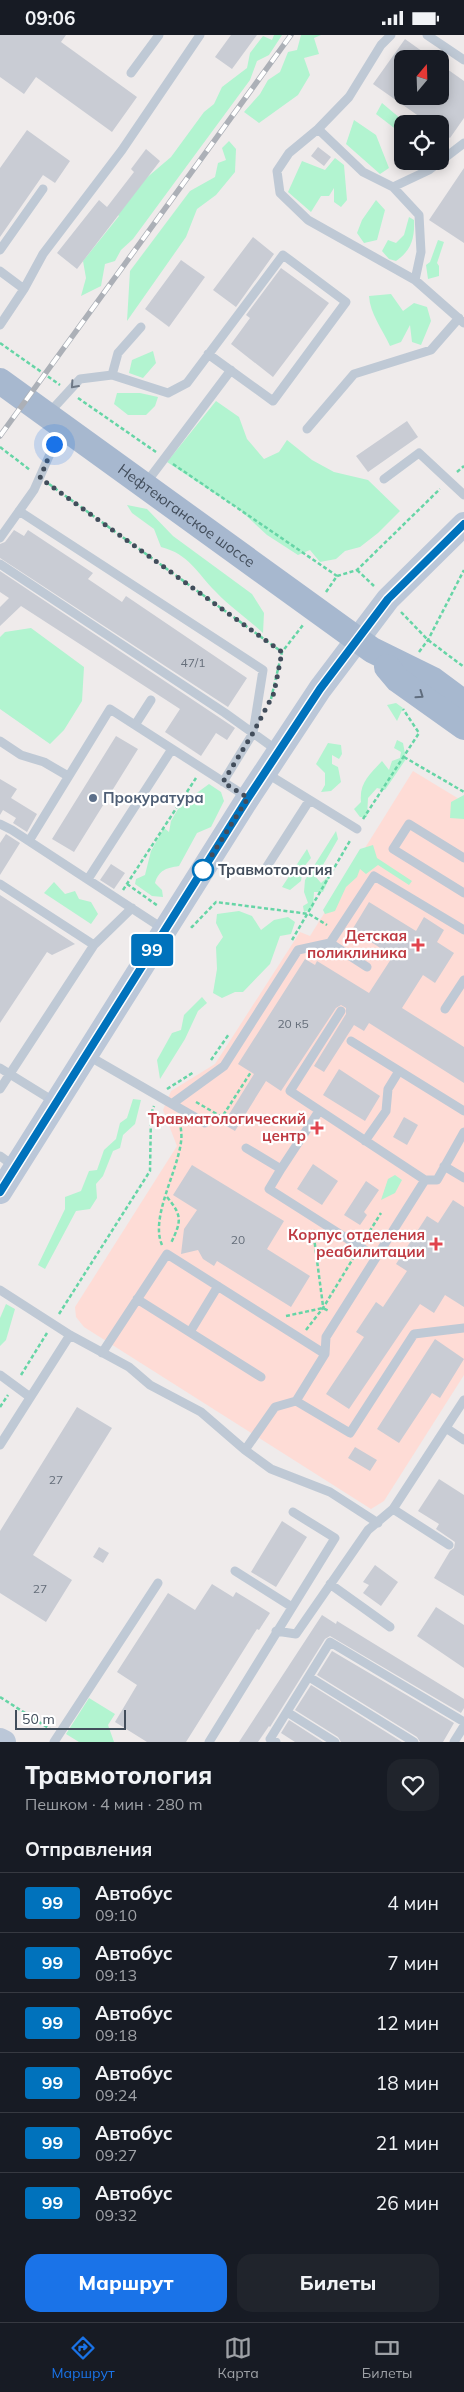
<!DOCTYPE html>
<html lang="ru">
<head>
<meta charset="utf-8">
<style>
  body { margin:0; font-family:Mulish,sans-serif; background:#20242c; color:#f1f3f6; height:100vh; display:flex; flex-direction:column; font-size:19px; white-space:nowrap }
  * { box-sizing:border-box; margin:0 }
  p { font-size:16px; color:#9ea1a6 }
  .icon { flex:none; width:28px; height:28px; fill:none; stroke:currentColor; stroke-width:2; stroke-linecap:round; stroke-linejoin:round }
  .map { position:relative; height:1707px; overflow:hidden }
  .drawer { display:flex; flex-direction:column; background:#171b24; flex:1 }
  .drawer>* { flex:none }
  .badge { padding:0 10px; border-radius:4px; font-size:18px; line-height:32px }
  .needle { width:32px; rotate:19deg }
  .buttons { position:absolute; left:394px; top:15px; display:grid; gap:10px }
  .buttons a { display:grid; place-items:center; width:55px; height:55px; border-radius:10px; background:#171b24; box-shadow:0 2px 12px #0003; font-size:25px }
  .scale { position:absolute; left:15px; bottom:12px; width:111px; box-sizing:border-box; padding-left:5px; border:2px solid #424d5b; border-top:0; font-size:14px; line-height:18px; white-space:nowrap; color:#424d5b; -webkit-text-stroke:4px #fff; paint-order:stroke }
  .you { position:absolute; width:25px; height:25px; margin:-12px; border:4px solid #fff; border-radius:50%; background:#1a73e8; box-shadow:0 0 0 8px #1a73e833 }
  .map>.badge { position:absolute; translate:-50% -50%; box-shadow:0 0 0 2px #fff }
  h2 { padding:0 25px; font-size:19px; line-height:45px }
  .round { display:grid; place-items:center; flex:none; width:52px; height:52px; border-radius:15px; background:#20242c }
  .overview { display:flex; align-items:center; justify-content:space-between; height:85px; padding:0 25px }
  h1 { font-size:24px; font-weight:800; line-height:38px }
  .primary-button { display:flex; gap:10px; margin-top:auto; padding:10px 25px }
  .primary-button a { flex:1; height:58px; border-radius:15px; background:#1a73e8; color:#fff; font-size:20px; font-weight:800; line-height:58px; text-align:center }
  .primary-button a+a { background:#20242c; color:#f1f3f6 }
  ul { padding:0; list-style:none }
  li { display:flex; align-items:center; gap:15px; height:60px; padding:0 25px; border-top:1px solid #363941 }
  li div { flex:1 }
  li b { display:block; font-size:19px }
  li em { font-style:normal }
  li .badge { min-width:55px; font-weight:700; text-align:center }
  .status { display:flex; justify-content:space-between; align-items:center; height:35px; padding:0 25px; background:#171b24; direction:ltr }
  .status svg { height:14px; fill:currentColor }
  .menu { display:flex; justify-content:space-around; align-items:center; height:70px; border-top:1px solid #363941; background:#171b24; font-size:14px; color:#9ea1a6 }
  .menu a { display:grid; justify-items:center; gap:2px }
  .menu .active { color:#1a73e8 }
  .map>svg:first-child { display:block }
  .medical { fill:#fedcd6 }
  .green { fill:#b2f4d0 }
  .building { fill:#c9ccd4 }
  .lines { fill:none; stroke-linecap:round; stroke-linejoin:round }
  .path { stroke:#66d5a6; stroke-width:2.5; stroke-dasharray:4 2.5; stroke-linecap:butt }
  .service { stroke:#bfc9d5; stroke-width:9 }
  .secondary { stroke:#bbc7d8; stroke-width:24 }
  .primary { stroke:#a7b8cf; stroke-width:26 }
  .rail-casing { stroke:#acb0b7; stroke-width:5.5 }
  .rail { stroke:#fff; stroke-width:4; stroke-dasharray:11; stroke-linecap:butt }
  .oneway { stroke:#6e7886 }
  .oneway2 { stroke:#606d7e }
  .line-casing { stroke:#fff; stroke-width:11 }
  .line { stroke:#0072bc; stroke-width:8 }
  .walk { stroke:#424d5b; stroke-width:5; stroke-dasharray:0 9 }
  .service-dot { fill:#5c6f8a; stroke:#fff; stroke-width:2 }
  .stop-dot { fill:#fff; stroke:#0072bc; stroke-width:2.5 }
  .health-dot { fill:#e0444e; stroke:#fff; stroke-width:2 }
  .labels { text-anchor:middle; stroke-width:4.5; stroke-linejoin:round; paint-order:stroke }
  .number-label { font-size:12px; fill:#646d79 }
  .street-label { font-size:15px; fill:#424d5b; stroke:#fff }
  .service-label { font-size:15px; font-weight:bold; fill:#4e5e75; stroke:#fff; text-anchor:start }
  .stop-label { font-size:15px; font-weight:bold; fill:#424d5b; stroke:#fff; text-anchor:start }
  .health-label { font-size:15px; font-weight:bold; fill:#be3a42; stroke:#fff; text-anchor:end }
</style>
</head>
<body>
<div class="status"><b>09:06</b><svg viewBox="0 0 49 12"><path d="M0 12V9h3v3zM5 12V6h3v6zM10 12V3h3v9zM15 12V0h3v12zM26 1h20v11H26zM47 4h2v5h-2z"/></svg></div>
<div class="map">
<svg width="464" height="1707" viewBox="0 0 464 1707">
  <rect width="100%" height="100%" fill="#efebeb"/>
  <path class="medical" d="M413 736 464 767V1340L384 1466 371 1474 84 1292 76 1282 75 1272 177 1111 163 1075 171 1056 215 1029 300 897 310 901Z"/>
  <path class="green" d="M274 0H282L269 20 257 26 250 45 133 204 121 215 115 226 105 229 101 251 81 261 86 243 83 226 119 181 117 179 144 145 171 122 204 77 214 69 222 52 247 33 250 18 263 1 272 5Z
    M301 0H321L314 3 319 19 304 23 310 40 298 60 259 88 244 77 260 59 268 45 280 37 288 17 297 15Z
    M382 68 407 89H402V99L376 79Z
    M354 85 376 100 389 133 380 139 346 109Z
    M229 106 236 114 235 137 216 160 197 174 186 202 127 286 130 236 190 156 215 142 218 128 226 125 222 113Z
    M335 123 344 130 347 165 341 172 334 167V153L329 161H321L311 177 288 157 302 126 325 135Z
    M376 165 385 175 377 205 364 208 357 198 362 185Z
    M409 182 414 185C415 203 411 216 396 226L389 224 382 216 388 205 396 208 404 200Z
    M438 205 444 207 437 228 439 231V241L428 244 426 230 430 227Z
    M391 259 403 276 414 268 427 272 431 286 421 310 412 307 410 290 401 307 390 311C383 295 370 279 369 261Z
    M153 316 156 328 143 343 129 338 132 325Z
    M117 358H140L158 362 155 371 146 380H128L114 369Z
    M216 366 239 382 247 404 264 424 279 417 287 405 312 425 334 437 368 445 400 476 378 498 360 512 345 516 336 524 320 527 310 515 298 520 267 500 240 475 167 427Z
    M127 470 147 474 173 501 252 559 264 578 263 598C248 584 230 572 216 557 197 538 189 519 161 512L154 494 132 478Z
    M31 593 84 632 82 666 64 695 50 709 0 674V602L5 597Z
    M396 668 403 673 397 686 387 670Z
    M397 705 403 708 406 724 385 755 377 753 368 763 367 782H360L354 774 361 767C359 748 370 739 382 726L389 735 392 726 400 723 401 717 394 713Z
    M328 708 341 710 342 719 339 724 332 720V729L338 732 341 747 331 756 321 757 325 750V738L316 729Z
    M209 749 221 757 224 766 211 792 197 798 179 831C166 833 159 835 155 848L162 855 163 862 152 861 135 849 136 844 145 840 151 816 164 793 169 797 171 786 188 757 194 760Z
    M464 760V784L450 783 451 767Z
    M336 796 338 804 316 842 321 848 331 839 323 857H314L313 873 304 877 303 871 308 868 304 857 305 845Z
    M373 810 377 823 412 846 409 850 378 830 366 839 360 834 357 842 346 852 335 876 325 879 323 875 360 814Z
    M307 814 311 823 303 833 301 846 290 855 282 852Z
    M54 847 65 859 75 856 79 864 91 867 98 879 91 889 44 858Z
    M239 876 252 881 261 895 274 885 288 882 295 887 291 899 280 901 270 929 243 957H235L222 963 213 958 217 934 216 912 223 902 216 888 217 879Z
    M202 962 207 968 198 976 185 1004 160 1044 157 1025 172 998 181 995 184 980Z
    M133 1064 141 1065 135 1089 123 1100 120 1113 113 1116 103 1141 96 1149 97 1163 90 1174 76 1176 45 1234 38 1230 65 1174V1162L81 1156 89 1136 97 1135 104 1115 116 1104 120 1088 127 1083Z
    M395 1140 402 1145 395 1158 381 1165 388 1144Z
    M6 1269 15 1274 6 1305 0 1311V1283Z
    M89 1663 115 1679 108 1690 114 1707H79L66 1699Z"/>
  <path class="building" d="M0 0H66L61 7 137 62 112 97 36 42 24 59 0 42Z
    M231 0H257L232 34 215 22Z
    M405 4 433 24H402V61H440V29L464 46V83L450 103 440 96V89H430L373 49Z
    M27 95 70 126 55 148 43 140 0 202V133Z
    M318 112 331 122 324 131 311 121Z
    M146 114 160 126 77 234 57 218 99 165 107 172 134 137 131 134Z
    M464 133V208L429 185Z
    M253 202 274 219 236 272 213 255Z
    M181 225 205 242 169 292 145 274Z
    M281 233 329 268 273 342 231 309 250 283 246 280Z
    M407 386 418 402 368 437 356 421Z
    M14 495 24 501 28 495 93 538 88 544 122 567 126 561 247 643 228 672 0 523V509L5 507Z
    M0 536 235 693 227 705 216 698 201 721 165 697 180 674 21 571 0 591V572L9 563 0 557Z
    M116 701 138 714 74 817 52 804Z
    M0 744 17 754 11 763 37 779 27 797 13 788 16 783 3 775 0 780Z
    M6 799 20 808 0 840V808Z
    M111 829 125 838 114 854 100 845Z
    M0 860 75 909 52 920 47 917 0 988Z
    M369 867 416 896 424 882 444 895 437 907 454 918 435 948 423 940 402 973 464 1012V1048L369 988 364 996 354 990 324 1037 314 1031 346 979V973L341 970 336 973 281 1056 266 1046 235 1096 223 1089 254 1039 238 1029 305 924 315 930 317 926 369 958 393 921 352 895Z
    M339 1034 380 1061 365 1086 323 1060Z
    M404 1082 418 1090 407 1110 393 1102Z
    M313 1129 338 1146 322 1170 297 1154Z
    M192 1130 284 1186 267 1214 310 1241 291 1272 217 1226 214 1231 203 1224 198 1215 181 1219 184 1194 197 1175 173 1160Z
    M366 1146 379 1155 364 1177 367 1180 360 1190 344 1180Z
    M453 1165 464 1172V1272L445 1260 434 1278 420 1269 349 1374 326 1359 364 1302 356 1297 376 1267 383 1272 407 1236 396 1229 427 1181 438 1188Z
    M435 1304 464 1324 440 1363 432 1358 399 1408 377 1394Z
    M77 1372 112 1393 33 1520 72 1545 46 1587 0 1558V1496Z
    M355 1412 377 1425 370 1436 348 1423Z
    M439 1444 464 1460V1561L434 1543 450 1516 454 1513 455 1507 436 1494 439 1489 418 1476Z
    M282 1486 307 1502 276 1552 251 1537Z
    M99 1512 109 1518 103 1528 93 1522Z
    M375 1530 398 1547 381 1571 363 1558 369 1550 363 1547Z
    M212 1549 233 1562 236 1557 270 1578 259 1595 257 1594 186 1707H147L115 1687 137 1650 117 1637 168 1558 195 1575Z
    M436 1572 464 1590V1633L417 1601Z
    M322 1580 336 1589 337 1586 464 1664V1673L461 1678 330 1601 325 1604 270 1692 269 1691 258 1707H239Z
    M332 1616 454 1688 443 1707H420L417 1702 317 1640Z
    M311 1650 402 1707H341L338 1702 295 1675Z
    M289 1685 323 1707H295L281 1698Z"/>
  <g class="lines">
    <path class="path" d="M0 308 60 350
      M78 363 156 417
      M0 412 30 435
      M173 429 337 541
      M457 437 464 431
      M49 449 282 617
      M357 535 374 551
      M326 557 337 541 357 535 440 454
      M401 577 428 605 464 632
      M419 617 428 605 464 535
      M271 664 282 617 303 590
      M404 722 464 757
      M363 784 419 698 403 674
      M127 849 158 871
      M123 855 196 743
      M191 891 192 892 216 867 309 879 327 890
      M292 905 351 804
      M211 1025 229 999
      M167 1054 194 1037
      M196 1067 222 1082 251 1037
      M167 1162C183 1181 181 1187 171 1208
      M313 1195 323 1271
      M366 1202 381 1178
      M162 1210C150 1183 177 1138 181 1107 182 1101 181 1094 180 1088
      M59 1279 150 1136 151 1079 154 1071
      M286 1281 323 1273 329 1276
      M306 1295 323 1273 354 1222
      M21 1340 47 1298
      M0 1372 8 1360
      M0 1662 50 1694"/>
    <path class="service" d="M391 0 381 10 349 62 318 94 289 118 277 136 280 158 308 185 415 245 464 288
      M427 0 464 25
      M131 38 159 0
      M318 94 363 137 393 152 419 180 421 217 415 245
      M393 152 429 135 464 108
      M0 215 43 154
      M0 236 24 254
      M0 290 24 254 43 219 122 115 200 0
      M112 340 118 318 141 292
      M48 379 80 344 112 340 168 358 187 348 283 220 346 267 273 366 208 319
      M307 394 354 339 431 315 459 283
      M384 444 419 418 464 460
      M146 448 231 335
      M19 476 263 635 253 698 223 747
      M0 503 34 455 62 392
      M0 529 225 678 278 716
      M135 690 151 665
      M0 706 21 720 44 727 68 741
      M266 738 357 794
      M0 789 12 795 165 895
      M29 806 110 674 247 762
      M464 823 409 789 393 814 464 858
      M266 833 309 766
      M88 844 172 714
      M0 849 94 910
      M367 932 330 908 374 841 464 895
      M445 974 464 945
      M341 976 290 1056 425 1145
      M351 1006 464 1076
      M87 1020 205 1088
      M0 1033 55 1067
      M0 1054 94 910 132 873
      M173 1068 224 1031 298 915 330 908
      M365 1106 386 1076 388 1054 399 1036
      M246 1113 281 1134 319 1076
      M0 1121 14 1131
      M444 1131 464 1143
      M281 1134 269 1154 376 1222
      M0 1255 70 1300 129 1332 150 1350 201 1377 245 1415 271 1434 330 1457 378 1488
      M137 1264 261 1342
      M190 1297 218 1251
      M102 1318 167 1219 325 1319
      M0 1340 30 1362
      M296 1366 350 1398 414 1299 464 1293
      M446 1393 464 1405
      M0 1410 70 1300
      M245 1415 275 1372 296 1366 325 1319 326 1302 425 1145H437L464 1097
      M393 1474 449 1510
      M235 1536 292 1572
      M330 1549 390 1592
      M276 1596 296 1599 368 1495 393 1474 464 1365
      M309 1642 414 1707
      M287 1677 335 1707
      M54 1707 158 1548
      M209 1707 335 1503 293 1477
      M276 1707 270 1704 330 1607 464 1687
      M454 1707 464 1691"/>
    <path class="secondary" d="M0 1157 248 763 320 654 388 564 464 489
      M0 1705 4 1707"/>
    <g class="primary">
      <path id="s1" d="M0 346 372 615 433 645 464 668"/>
      <path d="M387 632 398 645 464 692"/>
    </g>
    <g class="rail-casing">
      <path id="rail" d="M0 401 291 0"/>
    </g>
    <use href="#rail" class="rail"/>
  </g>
  <defs><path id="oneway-chevron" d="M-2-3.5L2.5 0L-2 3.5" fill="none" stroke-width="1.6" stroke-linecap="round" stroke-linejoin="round" transform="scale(1.25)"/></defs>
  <use class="oneway" href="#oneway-chevron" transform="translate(74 350) rotate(132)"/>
  <use class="oneway2" href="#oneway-chevron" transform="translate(420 660) rotate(35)"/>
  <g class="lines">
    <g class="line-casing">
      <path id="line" d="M0 1157 248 763 320 654 388 564 464 489"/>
    </g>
    <use href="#line" class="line"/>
    <path class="walk" d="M54 409 40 443 282 617 274 658 253 698 223 747 248 763 198 842 203 835"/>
  </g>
  <circle class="service-dot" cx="93" cy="763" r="5"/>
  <circle class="stop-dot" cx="203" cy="835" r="10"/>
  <g class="health-dot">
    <path d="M415.5 902.5h5v5h5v5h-5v5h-5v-5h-5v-5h5z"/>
    <path d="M314.5 1085.5h5v5h5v5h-5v5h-5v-5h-5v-5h5z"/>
    <path d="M433.5 1201.5h5v5h5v5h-5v5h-5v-5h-5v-5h5z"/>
  </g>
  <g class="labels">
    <g class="number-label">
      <text x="193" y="632">47/1</text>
      <text x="293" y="993">20 к5</text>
      <text x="238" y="1209">20</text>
      <text x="56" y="1449">27</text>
      <text x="40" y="1558">27</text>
    </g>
    <g class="street-label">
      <text dy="5" stroke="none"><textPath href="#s1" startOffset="230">Нефтеюганское шоссе</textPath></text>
    </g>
    <g class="service-label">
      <text x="103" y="768">Прокуратура</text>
    </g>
    <g class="stop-label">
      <text x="218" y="840">Травмотология</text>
    </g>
    <g class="health-label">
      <text x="407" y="906">Детская<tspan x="407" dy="17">поликлиника</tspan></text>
      <text x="306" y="1089">Травматологический<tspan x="306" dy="17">центр</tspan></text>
      <text x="425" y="1205">Корпус отделения<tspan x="425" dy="17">реабилитации</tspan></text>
    </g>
  </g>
</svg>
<div class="buttons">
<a><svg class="needle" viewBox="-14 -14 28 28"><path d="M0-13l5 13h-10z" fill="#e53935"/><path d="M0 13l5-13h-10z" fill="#9ea1a6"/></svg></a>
<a><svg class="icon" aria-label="locate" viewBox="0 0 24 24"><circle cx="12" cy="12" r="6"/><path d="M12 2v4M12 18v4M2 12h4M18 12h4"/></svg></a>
</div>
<div class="scale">50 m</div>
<div class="you" style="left:54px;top:409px"></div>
<b class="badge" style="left:152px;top:915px;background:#0072bc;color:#fff">99</b>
</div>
<section class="drawer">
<div class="overview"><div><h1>Травмотология</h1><p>Пешком · 4 мин · 280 m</p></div><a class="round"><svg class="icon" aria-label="heart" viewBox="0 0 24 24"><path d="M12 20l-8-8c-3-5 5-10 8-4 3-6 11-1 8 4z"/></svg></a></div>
<h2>Отправления</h2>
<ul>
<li><span class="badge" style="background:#0072bc;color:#fff">99</span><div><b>Автобус</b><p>09:10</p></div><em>4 мин</em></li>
<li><span class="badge" style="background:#0072bc;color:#fff">99</span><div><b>Автобус</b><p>09:13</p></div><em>7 мин</em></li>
<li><span class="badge" style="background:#0072bc;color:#fff">99</span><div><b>Автобус</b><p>09:18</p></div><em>12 мин</em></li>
<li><span class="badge" style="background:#0072bc;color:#fff">99</span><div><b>Автобус</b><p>09:24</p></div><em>18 мин</em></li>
<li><span class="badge" style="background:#0072bc;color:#fff">99</span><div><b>Автобус</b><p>09:27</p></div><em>21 мин</em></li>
<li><span class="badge" style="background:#0072bc;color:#fff">99</span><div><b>Автобус</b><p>09:32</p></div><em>26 мин</em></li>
</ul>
<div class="primary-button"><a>Маршрут</a><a>Билеты</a></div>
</section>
<nav class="menu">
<a class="active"><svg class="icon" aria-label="directions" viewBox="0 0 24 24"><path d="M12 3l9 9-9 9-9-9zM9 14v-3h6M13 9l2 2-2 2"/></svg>Маршрут</a>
<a><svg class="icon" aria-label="map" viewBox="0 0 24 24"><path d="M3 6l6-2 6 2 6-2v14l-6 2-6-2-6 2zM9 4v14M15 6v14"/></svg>Карта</a>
<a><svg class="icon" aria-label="tickets" viewBox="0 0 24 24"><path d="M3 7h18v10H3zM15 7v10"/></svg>Билеты</a>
</nav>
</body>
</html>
